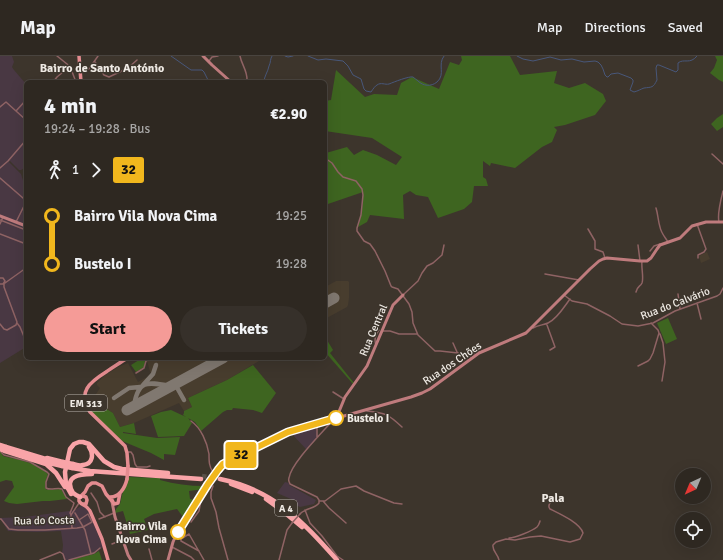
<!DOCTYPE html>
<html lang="en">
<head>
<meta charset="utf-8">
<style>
  body { margin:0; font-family:Signika,sans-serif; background:#36302a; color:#f1f3f6; height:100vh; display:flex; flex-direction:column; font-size:15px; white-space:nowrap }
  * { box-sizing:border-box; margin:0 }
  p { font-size:13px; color:#a7a6a5 }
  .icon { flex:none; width:22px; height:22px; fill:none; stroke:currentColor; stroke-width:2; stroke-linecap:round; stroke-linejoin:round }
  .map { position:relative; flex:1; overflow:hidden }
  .side { position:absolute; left:24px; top:24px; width:303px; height:280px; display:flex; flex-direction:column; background:#2e2821; border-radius:6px; box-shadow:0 4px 16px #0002,0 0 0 1px #49443f }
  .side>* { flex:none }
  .badge { padding:0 8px; border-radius:3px; font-size:14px; line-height:26px }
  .needle { width:26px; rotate:224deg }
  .controls { position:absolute; left:675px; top:412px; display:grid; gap:8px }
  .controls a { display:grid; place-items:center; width:36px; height:36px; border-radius:50%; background:#2e2821; box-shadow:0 4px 16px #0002,0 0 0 1px #49443f; font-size:20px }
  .map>.badge { position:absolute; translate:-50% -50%; box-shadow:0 0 0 2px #fff }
  .legs { display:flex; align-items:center; gap:6px; height:44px; padding:0 20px; font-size:13px }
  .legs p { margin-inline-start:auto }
  .headline { display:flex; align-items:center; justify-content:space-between; height:68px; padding:0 20px }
  h1 { font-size:22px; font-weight:800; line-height:30px }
  .button { display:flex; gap:8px; margin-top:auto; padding:8px 20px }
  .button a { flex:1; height:46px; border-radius:24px; background:#f59b97; color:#111; font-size:16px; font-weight:800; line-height:46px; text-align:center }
  .button a+a { background:#36302a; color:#f1f3f6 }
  ul { padding:0 20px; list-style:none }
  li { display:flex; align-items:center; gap:14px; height:48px; font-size:15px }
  li i { display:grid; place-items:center; width:6px; height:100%; margin:0 5px; background:currentColor }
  li i::after { content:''; width:10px; height:10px; margin:-5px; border:3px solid; border-radius:50%; background:#2e2821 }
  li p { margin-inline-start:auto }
  li:first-child i { background:linear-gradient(#0000 50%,currentColor 0) }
  li:last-child i { background:linear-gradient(currentColor 50%,#0000 0) }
  header { display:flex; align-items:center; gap:24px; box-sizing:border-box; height:56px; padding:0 20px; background:#2e2821; border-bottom:1px solid #49443f }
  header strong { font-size:19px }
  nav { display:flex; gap:22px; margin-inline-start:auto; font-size:14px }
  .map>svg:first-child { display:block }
  .built { fill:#483d2e }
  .industrial { fill:#493843 }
  .green { fill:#3e6520 }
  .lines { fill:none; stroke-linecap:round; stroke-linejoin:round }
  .stream { stroke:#48577a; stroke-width:1 }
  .taxiway { stroke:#807870; stroke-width:4.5 }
  .runway { stroke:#807870; stroke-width:11 }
  .highway-tunnel { stroke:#585048; stroke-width:4.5; stroke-dasharray:4.5 2; stroke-linecap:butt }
  .street { stroke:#8f6364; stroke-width:1.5 }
  .secondary { stroke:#bf7b7d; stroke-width:3 }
  .primary { stroke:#e48c90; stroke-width:3.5 }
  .highway { stroke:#f9a4a8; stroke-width:4.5 }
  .street-bridge { stroke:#8f6364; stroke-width:1.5 }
  .primary-bridge { stroke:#e48c90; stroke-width:3.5 }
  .highway-bridge { stroke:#f9a4a8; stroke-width:4.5 }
  .line-1-casing { stroke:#fff; stroke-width:9 }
  .line-1 { stroke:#f1b71d; stroke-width:6 }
  .stop-1-dot { fill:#fff; stroke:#f1b71d; stroke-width:2 }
  .labels { text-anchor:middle; stroke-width:3; stroke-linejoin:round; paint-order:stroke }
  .shield { fill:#3d352c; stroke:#bab4ad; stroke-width:1 }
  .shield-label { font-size:10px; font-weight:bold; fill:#efeae4 }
  .street-label { font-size:11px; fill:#efeae4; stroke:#3d352c }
  .stop-label { font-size:11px; font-weight:bold; fill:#efeae4; stroke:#3d352c; text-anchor:start }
  .neighbourhood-label { font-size:12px; font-weight:bold; fill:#efeae4; stroke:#3d352c }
</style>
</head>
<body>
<header>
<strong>Map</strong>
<nav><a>Map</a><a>Directions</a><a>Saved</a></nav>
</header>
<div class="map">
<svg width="723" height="504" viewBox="0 0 723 504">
  <rect width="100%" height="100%" fill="#3d352c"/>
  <path class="built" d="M707 196 710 203 701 207 699 200Z
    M336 225H348L349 226V242L348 249 347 251 325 263V231Z
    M152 302H264L227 324 188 342 192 351 184 355 179 347 134 367 120 371 113 357 92 344 100 332 97 329V327L104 320 118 311 128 307 138 326 151 319 147 305Z"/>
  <path class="industrial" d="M0 0H12L14 6 12 11 14 14 26 28V111L21 114H19L10 105 9 106 21 118 26 134V291L0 307Z
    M311 370 316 373 317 379 315 384 306 393 290 376Z
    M285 426 289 427V429L316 444 314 448 300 451 296 449 291 443 277 437Z
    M81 450H84L89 456 103 491 94 498 71 504H64L62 498 63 489 61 475 37 476 8 475 0 462 25 461 69 455 75 454Z"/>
  <path class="green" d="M461 0H510L520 19 557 15 554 27 569 32 585 27 603 38 606 45 595 59 565 69 554 71 557 74 552 86 542 91 515 112 491 107 490 110 483 105V121L486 123 488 130H474L472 146 464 153 438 162 428 141 416 139 410 135 403 139 404 163 370 159 367 166 358 171C362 160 363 148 363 136L325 149V97H326L347 91 354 99 363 94 377 99 396 109 402 101 372 82 325 75V45L331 44 336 14 365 41 374 38 397 39 401 27 412 21 439 33 450 6 459 9 462 4Z
    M715 0H723V26L719 24 710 17 714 12 717 4Z
    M723 58V71L717 75 711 68 717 62Z
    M668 262 677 283 666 288 657 267Z
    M327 284 333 294 330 297 354 327 353 328 325 296V285Z
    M138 302H149L145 305 144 311 136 316 131 309 139 304Z
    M253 309 276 337 262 357 253 354 233 352 232 354H227L223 356 201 375 195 366 188 362 192 367 184 380 158 381 151 360 161 356 171 354 186 361 183 359 184 357V355L192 351 188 342 227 324Z
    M86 340 113 357 120 371 134 367 136 378 123 376V377L157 382 180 381 175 399 164 398V404L151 397 122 385 91 356 87 348Z
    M0 395 3 400C19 404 35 406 48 418L46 424 45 432 47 434 61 433 67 443 50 445H43L17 448 9 447 4 445 14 431 12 425 6 424 0 426Z
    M128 421 160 422V424C175 428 189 430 204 430V433L189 435 190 443 197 444 187 459 183 461 177 453 154 458 144 463 148 474 130 478 123 455 115 457 116 453 120 448 122 439Z
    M99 495 102 504H71L94 498Z"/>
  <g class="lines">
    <path class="stream" d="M171 0 191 14H202L204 16 209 26
      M285 0 288 1 293 0
      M308 0 318 4 326 3 343 5 348 10 353 19 361 23 364 33 366 35 371 36C373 33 375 30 377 29 381 26 385 29 389 28 394 26 409 20 413 21 415 22 416 24 418 25 423 30 431 31 437 26 446 18 437 9 444 0
      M517 0 523 3 533 5 550 1 561 4 572 3 584 6 595 5 598 6 601 9 603 13 605 19 607 21H608L611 18 618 17 631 22 633 24V26L630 34 634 36C638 35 641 33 644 32 652 31 653 32 657 24L656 12 657 9H659L676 16 678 14V7C684 2 690 9 697 0
      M264 26C264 20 268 16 269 10 271 6 270 3 272 0"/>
    <path class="taxiway" d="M175 328 184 344
      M143 329 153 318 156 309
      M114 342 129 332 140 331
      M134 350C138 323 148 326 171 330"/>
    <path class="runway" d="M325 247 334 242
      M127 354 223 302"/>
    <path class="highway-tunnel" d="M202 420 220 423"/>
    <path class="street" d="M57 0 67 8 71 13 76 26
      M240 0C242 10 248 15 247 26
      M209 5 212 1 218 0
      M95 6 104 19 109 21 128 12 137 4
      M81 14 89 13 98 0
      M53 26 57 21 69 11
      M0 51 6 46 26 64
      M16 55 26 44
      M712 98 723 108
      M325 102 332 107 338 116 343 121 356 125 362 133 363 139 361 159 357 172V175L364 185 370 188 375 195 385 215 391 230 392 231 398 233 409 248 412 256 413 267 418 279 435 295H440L467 298 478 296
      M0 112 8 105 26 84
      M0 122 23 142 26 145 25 148 16 166
      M656 152C658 158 658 165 660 171 661 177 665 181 668 186
      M0 164 26 174
      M719 166C717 158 721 143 723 135
      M0 168 3 161
      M697 168 706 193 704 196 698 199V202
      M588 173 595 185V193L603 196 605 202
      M0 178 26 188
      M638 189 640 205
      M650 195 654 190 660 188
      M545 218 579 224
      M0 222H3L5 225 3 228H0
      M5 227 26 212
      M636 236C638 229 640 231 642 227 644 222 641 211 642 205
      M404 238 418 225 422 217 427 210 433 207 442 199 444 189
      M678 238 680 253
      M564 239 572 245 587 248 610 260 622 268 638 270 653 267 675 255 717 240 720 238 723 232
      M697 247 701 263
      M17 267 20 271 25 283
      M0 268 4 273 7 274 16 269 17 266 4 231V227
      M547 269 555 291 550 294
      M533 272C538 269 544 269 548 267 557 263 564 251 570 243
      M382 275H390L399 278H417
      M660 278 663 287 665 306 662 325
      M453 287 457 296
      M376 289C374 284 376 278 379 274
      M638 310 648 305 650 303 653 297 659 277 658 274 651 267
      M136 317 144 312 146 305 151 302
      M333 336 344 343
      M367 355C386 357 388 358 402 371
      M191 365C201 372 207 386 209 398 209 405 209 411 213 416
      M317 369V381
      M1 396 4 399 30 406 47 416 49 418 46 426V432C51 435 57 431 62 433L66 441 74 447 73 450 70 457 71 459
      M127 396H131L133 399 135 408 137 411H147L150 410
      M213 430 211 436V442L216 456 219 472 228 504
      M91 437 97 446 100 456 105 461
      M319 445H325L341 433 356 430 364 435 394 447 402 448
      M323 445 329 452 346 467
      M305 454 310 467 322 480 337 500 343 504
      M75 457 85 474 91 498
      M300 458C305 452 315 453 319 447V444L317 441 290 428C289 425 288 425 289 422 291 407 323 376 334 363
      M0 463H1L9 473 18 474H45L77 472 83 471 92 466 88 458 79 464
      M99 463 114 457
      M191 466 199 455 202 439
      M72 472 71 459 79 447
      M509 482C515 482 532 475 537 471 539 469 539 468 540 465
      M112 488 122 484
      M172 491 191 501 194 504
      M149 493 152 504
      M199 495 181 485V483L189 478 204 504
      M40 504 60 496 63 498 65 504
      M69 504 94 497 100 492
      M279 504 287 474 292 467
      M499 504C498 498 492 495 493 489L496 486 506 483 515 484 530 481 541 480 570 486 580 483 583 477C580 467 560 458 550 453 546 448 554 443 558 442"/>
    <path class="secondary" d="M203 0 212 9 231 26
      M0 160 26 170
      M335 362 338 358 345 341 367 310 393 249 403 239
      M112 446 115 461 128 499 131 504
      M168 504 173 486 176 479 216 414 224 407 291 375 411 341 422 337 430 333 479 297 526 277 590 213 599 205 603 203 607 202 640 205H647L651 202 657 193 660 189 680 182 692 170 706 166H723"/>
    <path class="primary" d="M79 0 81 26
      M127 302C120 307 113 311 106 316 90 326 77 336 90 356L125 390 127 397 128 410
      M81 440 85 436 88 430 92 427H96L102 430 106 438 112 445
      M109 441C119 442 125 432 127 423
      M112 444 114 448 118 447 120 437
      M83 448H86L87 444 86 441 83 440 79 442V445C82 450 86 448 90 455L102 483 108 504"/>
    <path class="highway" d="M6 391 49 404
      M5 395 46 408 56 417 65 431
      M47 402 63 406
      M45 406 62 410
      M73 408C76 409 80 410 83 409 93 408 94 398 89 391
      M72 412 90 415 201 423
      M220 423C274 434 302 465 337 504
      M231 428 252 436
      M72 436 76 439 80 441
      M73 437C63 420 80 418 92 418
      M71 438 66 429 65 416 70 393 74 388 79 386H83L89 388 104 405 114 411 122 413 168 417
      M266 443 284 456 302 471"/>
    <path class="street-bridge" d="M292 467 300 458"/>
    <path class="primary-bridge" d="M127 423 128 410"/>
    <path class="highway-bridge" d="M0 389 6 391
      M0 393 5 395
      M63 406 73 408
      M62 410 72 412"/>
  </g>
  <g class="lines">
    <g class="line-1-casing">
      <path id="line-1" d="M178 476 208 428 218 414 223 408 288 376 336 362"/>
    </g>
    <use href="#line-1" class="line-1"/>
  </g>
  <g class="stop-1-dot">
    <circle cx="336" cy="362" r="7"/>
    <circle cx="178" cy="476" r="7"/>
  </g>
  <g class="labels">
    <g class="shield">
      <rect x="65" y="339" width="42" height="16" rx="3"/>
      <rect x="275" y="444" width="22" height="16" rx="3"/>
    </g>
    <g class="shield-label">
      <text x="86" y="351">EM 313</text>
      <text x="286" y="456">A 4</text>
    </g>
    <g class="street-label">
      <text transform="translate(675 247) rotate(-21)" y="4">Rua do Calvário</text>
      <text transform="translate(373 274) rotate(-67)" y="4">Rua Central</text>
      <text transform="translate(452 307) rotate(-34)" y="4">Rua dos Chões</text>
      <text transform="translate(44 464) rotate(-1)" y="4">Rua do Costa</text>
    </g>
    <g class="stop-label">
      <text x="347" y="366">Bustelo I</text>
      <text x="167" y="474" text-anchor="end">Bairro Vila<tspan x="167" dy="13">Nova Cima</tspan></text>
    </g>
    <g class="neighbourhood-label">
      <text x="102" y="16">Bairro de Santo António</text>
      <text x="553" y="446">Pala</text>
    </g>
  </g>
</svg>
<div class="controls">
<a><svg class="needle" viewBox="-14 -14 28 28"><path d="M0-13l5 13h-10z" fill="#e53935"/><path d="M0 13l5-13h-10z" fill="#a7a6a5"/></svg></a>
<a><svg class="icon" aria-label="locate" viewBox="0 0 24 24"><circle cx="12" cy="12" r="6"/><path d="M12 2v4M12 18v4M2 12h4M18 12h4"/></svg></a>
</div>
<b class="badge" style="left:241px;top:399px;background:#f1b71d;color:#111">32</b>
<section class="side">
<div class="headline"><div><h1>4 min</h1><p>19:24 – 19:28 · Bus</p></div><b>€2.90</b></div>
<div class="legs"><svg class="icon" aria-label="walk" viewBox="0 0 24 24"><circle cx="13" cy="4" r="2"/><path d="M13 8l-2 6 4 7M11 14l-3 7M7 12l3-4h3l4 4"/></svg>1<svg class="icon" aria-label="forward" viewBox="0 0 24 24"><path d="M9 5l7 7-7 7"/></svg><b class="badge" style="background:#f1b71d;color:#111">32</b></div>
<ul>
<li><i style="color:#f1b71d"></i><b>Bairro Vila Nova Cima</b><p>19:25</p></li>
<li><i style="color:#f1b71d"></i><b>Bustelo I</b><p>19:28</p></li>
</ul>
<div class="button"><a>Start</a><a>Tickets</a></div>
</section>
</div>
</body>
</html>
